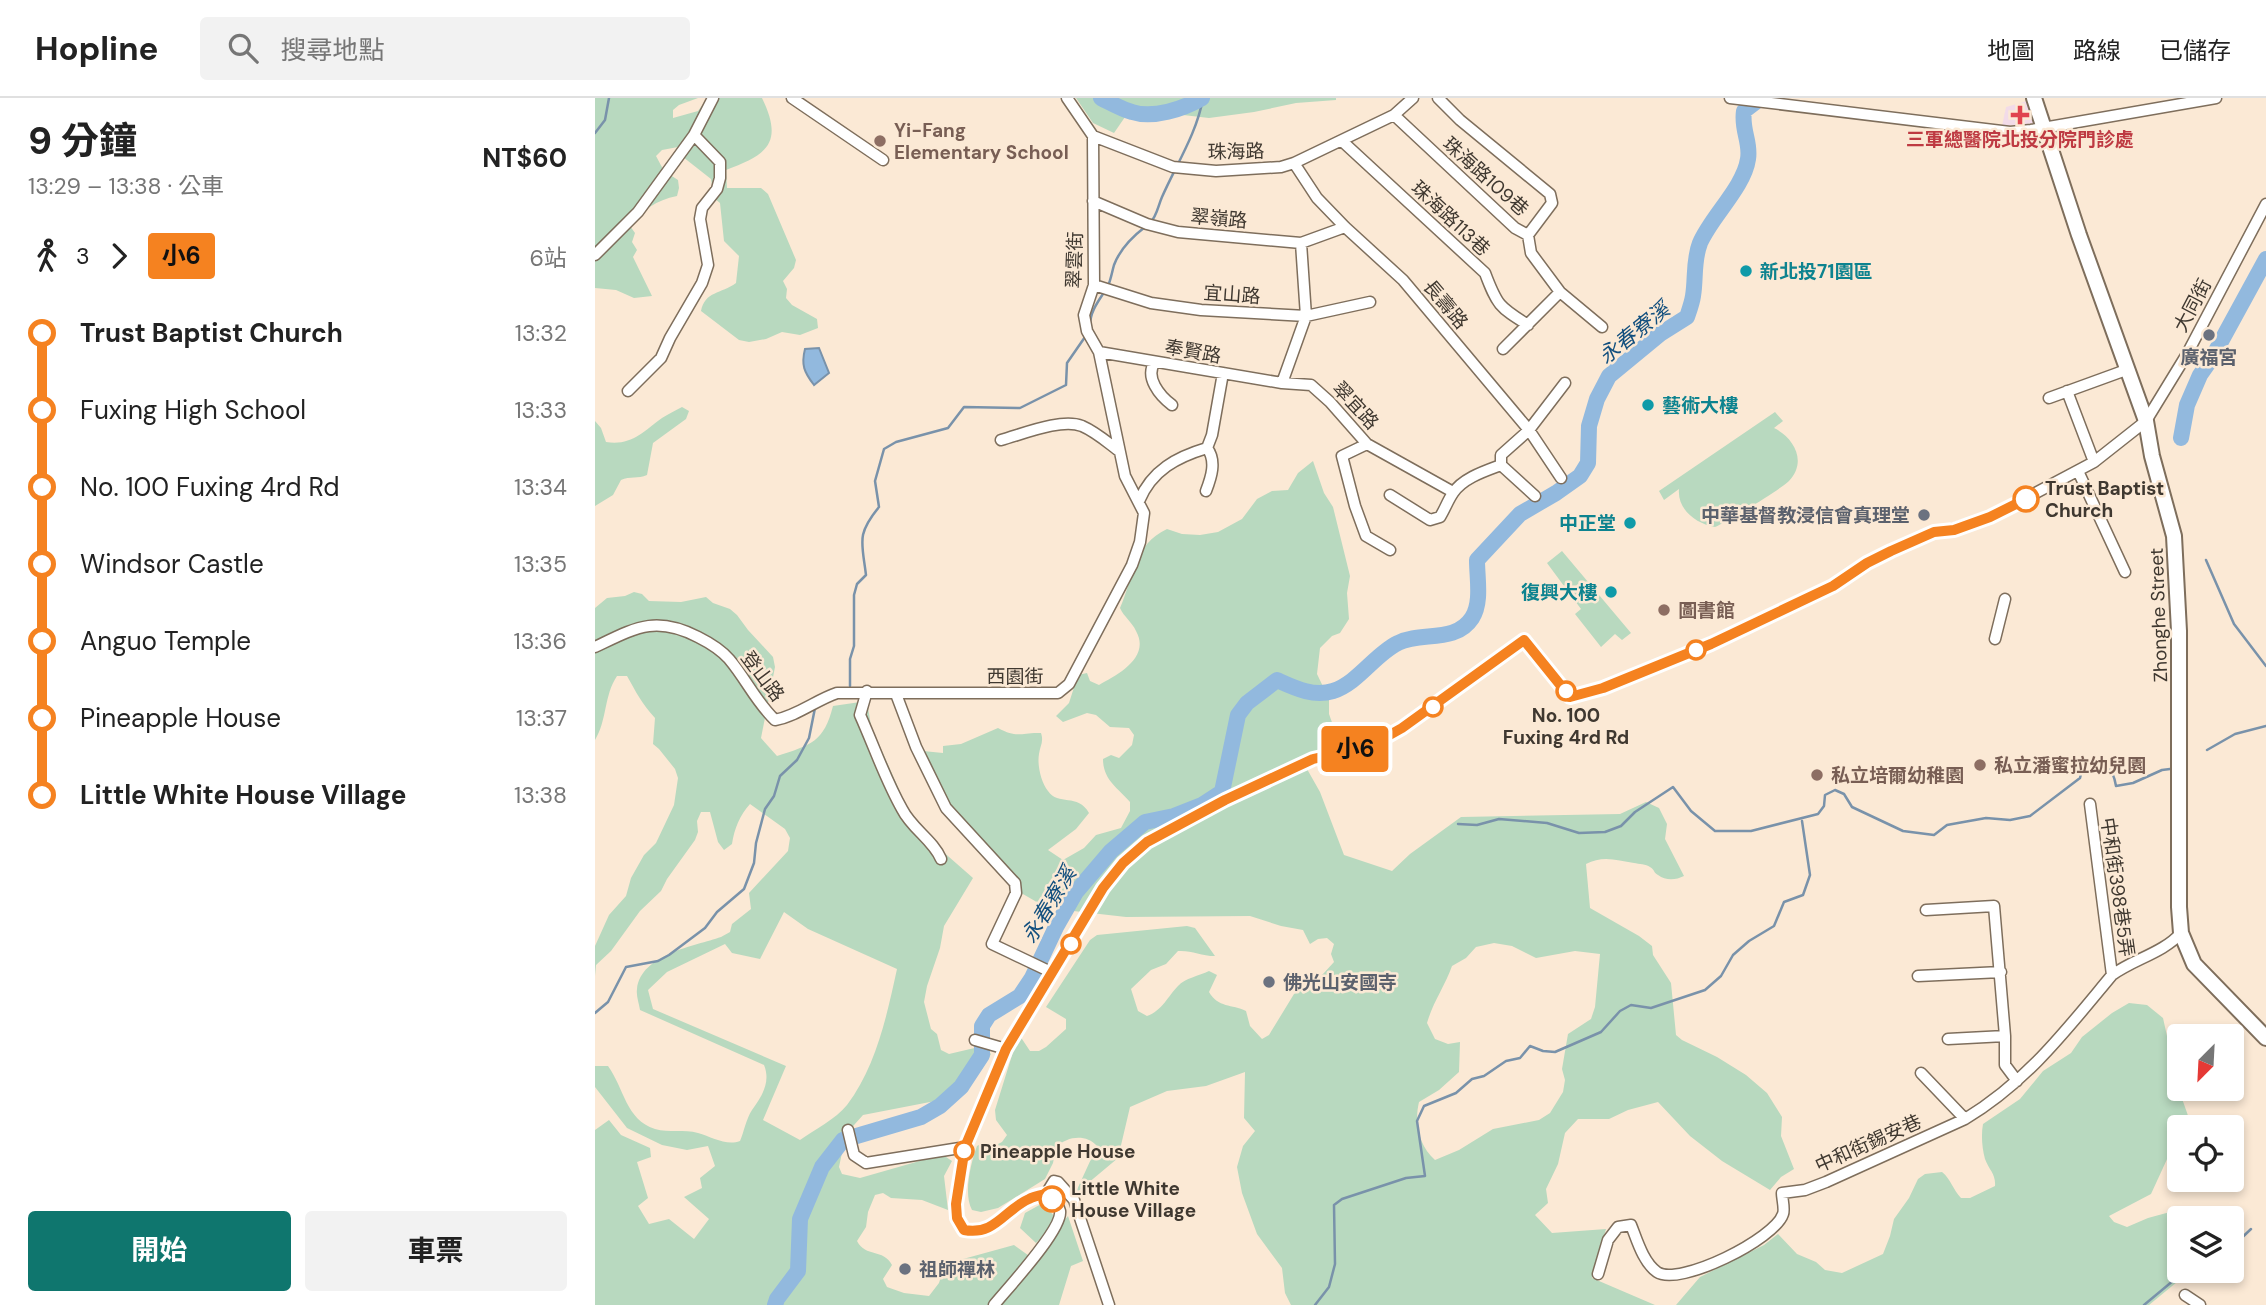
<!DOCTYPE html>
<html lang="zh-TW">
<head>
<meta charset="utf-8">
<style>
  body { margin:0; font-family:"DM Sans","Noto Sans TC",sans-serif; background:#f2f2f2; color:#222; height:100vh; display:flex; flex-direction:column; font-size:26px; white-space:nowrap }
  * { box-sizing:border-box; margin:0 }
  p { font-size:23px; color:#767676 }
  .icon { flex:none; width:38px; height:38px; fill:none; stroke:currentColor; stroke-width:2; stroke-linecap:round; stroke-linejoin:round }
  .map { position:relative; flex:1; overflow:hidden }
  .panel { display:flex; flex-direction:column; background:#fff; width:595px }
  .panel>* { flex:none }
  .badge { padding:0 14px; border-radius:5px; font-size:24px; line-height:46px }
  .needle { width:46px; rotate:204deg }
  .fabs { position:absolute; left:1572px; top:926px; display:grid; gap:14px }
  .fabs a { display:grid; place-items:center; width:77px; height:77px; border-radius:7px; background:#fff; box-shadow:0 4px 10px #0003; font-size:35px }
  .map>.badge { position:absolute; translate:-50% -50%; box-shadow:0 0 0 4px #fff }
  .legs { display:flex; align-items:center; gap:10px; height:77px; padding:0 28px; font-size:23px }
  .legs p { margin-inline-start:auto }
  .head { display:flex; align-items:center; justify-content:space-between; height:119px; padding:0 28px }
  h1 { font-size:38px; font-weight:700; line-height:52px }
  .primary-button { display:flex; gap:14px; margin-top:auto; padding:14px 28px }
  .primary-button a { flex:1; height:80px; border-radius:7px; background:#0f766e; color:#fff; font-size:28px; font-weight:700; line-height:80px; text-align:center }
  .primary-button a+a { background:#f2f2f2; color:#222 }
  ul { padding:0 28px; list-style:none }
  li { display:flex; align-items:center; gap:24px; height:77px; font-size:26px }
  li i { display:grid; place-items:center; width:10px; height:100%; margin:0 9px; background:currentColor }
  li i::after { content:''; width:18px; height:18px; margin:-9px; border:5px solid; border-radius:50%; background:#fff }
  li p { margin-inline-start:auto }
  li:first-child i { background:linear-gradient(#0000 50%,currentColor 0) }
  li:last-child i { background:linear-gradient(currentColor 50%,#0000 0) }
  header { display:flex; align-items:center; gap:42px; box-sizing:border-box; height:98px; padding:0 35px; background:#fff; border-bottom:2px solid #e0e0e0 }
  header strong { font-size:33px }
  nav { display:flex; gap:38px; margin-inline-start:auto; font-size:24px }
  .search { width:490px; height:63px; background:#f2f2f2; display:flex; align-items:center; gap:18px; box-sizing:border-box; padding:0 24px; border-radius:7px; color:#767676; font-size:26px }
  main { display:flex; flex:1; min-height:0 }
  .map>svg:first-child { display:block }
  .medical { fill:#f2dbe8 }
  .green { fill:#b8d9bf; fill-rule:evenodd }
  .water { fill:#92b9de; stroke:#7992aa; stroke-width:2 }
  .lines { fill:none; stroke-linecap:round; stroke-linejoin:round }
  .stream { stroke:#7992aa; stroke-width:2.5 }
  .river { stroke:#92b9de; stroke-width:16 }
  .street-casing { stroke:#7e6e5c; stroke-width:13 }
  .secondary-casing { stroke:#7e6e5c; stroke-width:18 }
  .street { stroke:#fff; stroke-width:10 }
  .secondary { stroke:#fff; stroke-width:14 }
  .line-1-casing { stroke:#fff; stroke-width:16 }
  .line-1 { stroke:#f58220; stroke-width:10 }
  .health-dot { fill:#e0444e; stroke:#fbe9d5; stroke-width:2.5 }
  .education-dot { fill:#8d6e63; stroke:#fbe9d5; stroke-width:2.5 }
  .culture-dot { fill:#0f9aa8; stroke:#fbe9d5; stroke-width:2.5 }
  .worship-dot { fill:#6b7280; stroke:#fbe9d5; stroke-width:2.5 }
  .stop-1-dot { fill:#fff; stroke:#f58220; stroke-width:3.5 }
  .labels { text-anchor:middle; stroke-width:5; stroke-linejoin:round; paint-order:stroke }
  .education-label { font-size:19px; font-weight:bold; fill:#785e54; stroke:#fbe9d5; text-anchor:start }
  .health-label { font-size:19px; font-weight:bold; fill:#be3a42; stroke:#fbe9d5 }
  .street-label { font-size:19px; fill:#3f3830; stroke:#fbe9d5 }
  .culture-label { font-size:19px; font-weight:bold; fill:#0d838f; stroke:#fbe9d5; text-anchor:start }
  .worship-label { font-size:19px; font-weight:bold; fill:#5b616d; stroke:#fbe9d5; text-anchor:start }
  .stop-label { font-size:19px; font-weight:bold; fill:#3f3830; stroke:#fbe9d5; text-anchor:start }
  .water-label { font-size:21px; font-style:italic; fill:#124f7e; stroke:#fbe9d5 }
</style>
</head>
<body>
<header>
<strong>Hopline</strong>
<div class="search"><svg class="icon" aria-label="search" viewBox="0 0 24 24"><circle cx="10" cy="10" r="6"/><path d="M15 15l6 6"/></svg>搜尋地點</div>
<nav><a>地圖</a><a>路線</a><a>已儲存</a></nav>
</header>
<main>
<section class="panel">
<div class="head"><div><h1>9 分鐘</h1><p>13:29 – 13:38 · 公車</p></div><b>NT$60</b></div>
<div class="legs"><svg class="icon" aria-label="walk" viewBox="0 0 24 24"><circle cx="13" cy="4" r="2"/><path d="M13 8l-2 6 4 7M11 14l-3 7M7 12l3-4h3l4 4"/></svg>3<svg class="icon" aria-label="forward" viewBox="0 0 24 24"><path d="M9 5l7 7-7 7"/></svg><b class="badge" style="background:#f58220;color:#111">小6</b><p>6站</p></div>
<ul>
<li><i style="color:#f58220"></i><b>Trust Baptist Church</b><p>13:32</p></li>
<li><i style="color:#f58220"></i><span>Fuxing High School</span><p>13:33</p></li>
<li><i style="color:#f58220"></i><span>No. 100 Fuxing 4rd Rd</span><p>13:34</p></li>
<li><i style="color:#f58220"></i><span>Windsor Castle</span><p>13:35</p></li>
<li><i style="color:#f58220"></i><span>Anguo Temple</span><p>13:36</p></li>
<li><i style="color:#f58220"></i><span>Pineapple House</span><p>13:37</p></li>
<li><i style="color:#f58220"></i><b>Little White House Village</b><p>13:38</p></li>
</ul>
<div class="primary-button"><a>開始</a><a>車票</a></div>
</section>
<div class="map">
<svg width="1671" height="1207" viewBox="0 0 1671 1207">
  <rect width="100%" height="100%" fill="#fbe9d5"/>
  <path class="medical" d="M1436 2 1443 25 1407 28 1411 9Z"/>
  <path class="green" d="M0 0H103L84 7 78 12V20L103 13 109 5 118 0H167C189 45 172 57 131 72L132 90H166L173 96 201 162 199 170 188 183 192 191 191 200 197 207 222 221 223 230 205 237 187 234 171 241 154 244 144 242 106 213C110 193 126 196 141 185L144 158 129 143 125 105 119 100 116 81 88 59 83 49 67 52 61 58 69 73 83 82 84 90 82 98C61 102 48 112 35 128L40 135 37 144 42 152 38 159 57 198 39 200 21 192 0 190Z
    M481 0H741V2L701 5 659 14 614 20 562 14 530 19 519 35 498 25Z
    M87 309 94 313 91 321 58 345 52 377C43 381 35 378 26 382L18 397 0 408V323L6 330 11 344C36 348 48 334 67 320 73 316 80 313 87 309Z
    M1180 314 1188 323 1179 330C1198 339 1213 363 1194 383 1186 391 1132 424 1120 429 1102 426 1082 412 1084 391L1069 402 1064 393Z
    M718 363 729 395 738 409 755 478 752 495 754 521 745 535 737 538 725 550 722 576 734 601V616L749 658 712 671 725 694 749 757 797 773 815 756 866 719 1025 716 1051 704 1064 710 1072 726 1070 741 1089 778C1081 782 1071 783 1063 777 1057 773 1061 773 1055 769 1051 766 1044 766 1039 765 1022 762 1007 757 991 766L995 810 1044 838 1057 848 1058 857 1076 885 1081 937 1087 942 1122 959 1151 977 1172 995 1187 1019 1186 1038 1199 1071 1186 1079 1175 1092 1127 1063 1095 1038 1063 1004 1033 1012 1014 1021H983L970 1035 963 1066 951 1091 953 1105 940 1117 957 1135 1011 1131 997 1180 1060 1207H696L690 1195 687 1170 662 1136 647 1095 642 1069 648 1048 660 1033 649 1020 650 974 611 988 572 993 535 1009 523 1060 480 1096 502 1048C491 1036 473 1038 461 1049L458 1065 450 1081 403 1110 386 1114 377 1112C368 1096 376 1064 382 1048L389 1044 393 1051 407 1044 412 1037 401 1022 400 1012 418 954V943L425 938 435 953H444L451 949 471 931V921L451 909 495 842 502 837 592 828 600 830 620 858C606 858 596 852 583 853L571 866 556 872 536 891 543 913 552 918C567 913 573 898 583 888 590 880 604 878 614 873L622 877 614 894C623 910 637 906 651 913L655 928 667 941 674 937 699 896 714 884 728 876 739 864 736 856 739 846 732 840 723 841 715 846 708 832 686 828 655 818 531 819 452 810 416 789 346 712 318 652 348 655V648L366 646 403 630C423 641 426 634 446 635 449 644 445 648 444 656 442 667 446 684 453 693 463 708 483 695 494 715L481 731 453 752 468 762 489 750 501 737 526 730 535 713V704C523 690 508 682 508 661L516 657 524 660 537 647 539 637 534 630 515 629 501 617 492 615 468 624 461 618 474 605 483 577 492 575 495 583 504 587C522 577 556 560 541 533 537 524 529 519 525 510 539 479 538 447 572 431L587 436 605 437 623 434 647 421 662 401 677 393 693 392 703 375ZM899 845 917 848 941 860 980 853 1005 856 1000 909 996 921 973 936 967 971 970 982 968 994 955 1015 944 1022 898 1031 864 1052 840 1062C824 1048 819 1025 824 1004L844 992 864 974 865 944 853 946 840 941 832 925C838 904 850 888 857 868L871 860 881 849Z
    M967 453 1036 535 1027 542 1020 536 1006 549 980 516 986 511 952 465Z
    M39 494 47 496 54 503 86 504 111 499 118 505 135 511 142 517 153 532 178 559 180 569 166 640 182 658C216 647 229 644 238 608L272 603 276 628 321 730 378 780 349 828 345 850 332 888 329 904 336 931 342 936 346 952 354 956 388 948 396 956 387 971 378 977 373 993 366 998 268 1017 251 1036 244 1069 247 1076 265 1080 342 1058 351 1059 357 1063 349 1078 353 1112 327 1102 296 1100 288 1095 280 1097 273 1114 271 1129 262 1143C271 1160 288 1150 297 1167L288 1181 292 1189 309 1195 334 1198 344 1185 350 1166 419 1147 437 1160 473 1118 488 1163 476 1168 464 1207H0V1032L14 1022 26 1037 55 1050 56 1059 42 1064 53 1100 43 1108 54 1126 74 1121 99 1141 114 1121 89 1099 107 1090 105 1080 120 1068 113 1048 92 1052 67 1047 32 1030 0 989V968H13C29 990 31 1022 60 1031 74 1035 89 1031 103 1035 117 1039 131 1048 145 1043 149 1034 151 1021 157 1012 167 998 176 984 169 967L45 912C44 905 41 898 42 891 46 856 100 848 126 839L135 834 137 826 156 811 154 795 193 753 195 740 190 731 155 706C145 717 139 731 137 746L129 752 123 744 115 714H106L102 723 103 734 100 742 72 781 66 793 45 813 16 853 1 867 0 878V848L14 817 31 798 36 780 49 757 61 745 79 707 83 680 80 671 64 651 58 646 60 620C47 606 41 594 32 578H22C9 597 12 623 0 642V510L12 500 30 498ZM189 814 213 831 302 871C292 917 281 969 252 1007 241 1021 219 1032 205 1042L168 1022 191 968 58 911 53 892 72 874 130 846 137 855 165 861Z
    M1534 905 1552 907 1568 920 1584 992 1597 1029H1584V1047L1573 1059 1556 1096 1514 1118 1519 1124 1532 1129 1553 1120 1597 1108 1595 1120H1584V1172L1602 1173 1582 1184 1554 1207H1081L1105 1179 1169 1147 1183 1136 1202 1156 1221 1164 1230 1172 1247 1175 1288 1156 1295 1138 1299 1121 1314 1100 1323 1081 1330 1076 1347 1074C1356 1081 1358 1092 1366 1100H1375L1400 1088C1401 1076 1394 1072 1390 1061 1387 1050 1386 1037 1388 1026L1425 1001 1448 973 1476 955 1487 939 1517 915Z
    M448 1105 459 1118 456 1129 441 1145 425 1130 430 1115Z"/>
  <path class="water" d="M224 250 234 275 219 287C209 274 206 267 210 251Z"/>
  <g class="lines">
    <path class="stream" d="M0 35 10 22 14 0
      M555 125C562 118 563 108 567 99 581 67 602 35 608 0
      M495 227C495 212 506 200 513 188 516 181 517 174 519 167 525 151 537 139 550 129
      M1611 462 1639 526 1671 568
      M255 588V561L259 548V497L262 486 271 477C267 444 261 437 284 409L280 383 289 351 301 344 353 330 369 309 425 310 471 287 472 265 490 239
      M1612 652 1640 636 1671 628
      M863 726 882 727 904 721 952 725 984 735 1010 734 1026 728 1040 714 1078 689 1096 713 1120 733H1156L1223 716 1229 708 1230 697 1240 692 1249 696 1257 709 1308 733 1339 737 1352 727 1363 725 1391 720 1415 722 1435 718 1485 680 1488 668C1508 655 1518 670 1521 688L1538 685 1567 672 1575 671
      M0 915 13 904 31 869 63 863 74 857 110 830 122 814 149 791 159 765 161 745 170 711 179 698 185 678 202 662 214 640 220 610
      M1636 1150 1656 1131
      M720 1207 734 1189 740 1166 739 1107 747 1101 811 1080 830 1078 822 1023 829 1008 861 995 877 981 889 978 911 963 925 960 935 948 948 953 960 954 1006 934 1025 913 1036 907 1056 910 1110 892 1126 878 1138 857 1154 843 1179 828 1189 804 1208 797 1215 777 1207 723
      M1549 1207 1591 1172"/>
    <path class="river" d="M506 0C516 5 526 11 537 14 558 21 588 11 607 0
      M1586 340 1592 307 1605 277 1617 260 1671 161
      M180 1207 182 1201 203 1173 205 1121 227 1069 248 1042 326 1019 345 1008 366 989 387 957V928L394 917 425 898 437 880 461 829 481 794 516 753 550 724 579 718 607 707 627 694 643 617 652 605 682 582C700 590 718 599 738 593 763 585 780 556 803 545 826 533 860 546 877 520 887 504 882 481 882 462L925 416 961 395 985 378 993 365 994 328 1002 301 1014 278 1065 236 1092 219C1094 213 1097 205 1098 198 1101 180 1098 163 1105 145 1116 119 1149 89 1153 61 1156 44 1146 32 1149 13L1166 0"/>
    <g class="street-casing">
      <path id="street" d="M197 0 288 62
        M472 0 498 38 578 69 621 73 686 69 699 65 799 17 818 0
        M843 0 865 22 955 96 957 105 933 137
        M1135 0 1415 34 1436 32 1621 0
        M799 17 920 130 933 137 936 155 965 194 1007 229
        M747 43 890 175C902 207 904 209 933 227
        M699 65 722 100 750 129 808 182 934 332 966 380
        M498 103 552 126 583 134 706 145 750 129
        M0 157 43 114 99 37
        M499 187 556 205 606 212 711 218 775 204
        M908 251 965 194
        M504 254 687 285 716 287 735 304 772 346 858 394
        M560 264C549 279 565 298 577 307
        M687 285 711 218 706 145
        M33 293 66 260 75 240 107 185 113 167 105 121 107 110 122 91 125 80V64L99 37 118 0
        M1472 293 1499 364
        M1454 300 1531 272
        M406 342C428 336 466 320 487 328 501 334 512 344 524 353
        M772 346 747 358 760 408 771 438 795 452
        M1483 373 1530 474
        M611 393C616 380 622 363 612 350
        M795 397 835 422 845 419C850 411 853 402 858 395 868 380 890 373 906 367
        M940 398 906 367V357L934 332 970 285
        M544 403C557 372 582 359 612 350L617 337 628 275
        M1400 541 1410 501
        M0 549C40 530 60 517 103 539 113 544 126 552 134 561 151 581 161 604 180 622 202 618 221 602 242 595H463L474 586 537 467 545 444 549 415 530 378 504 254 492 233 489 217 499 187 498 38
        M272 593 265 617C279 648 290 681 307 711 317 731 338 742 346 761
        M301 596 321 649 351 710 420 785 421 795 397 846 458 875
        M1495 706 1517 877
        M1331 812 1399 808 1410 938V967L1422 983
        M1323 878 1406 874
        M1353 941 1410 938
        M380 942 411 951
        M1326 975 1370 1021
        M253 1032 259 1057 271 1065 371 1049
        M451 1096 459 1083 463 1084 479 1102 514 1207
        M1003 1176 1013 1142 1023 1129 1036 1127C1042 1142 1048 1164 1062 1174 1084 1189 1180 1141 1188 1116 1190 1111 1187 1101 1187 1095L1210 1092 1231 1084 1370 1021C1432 984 1472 931 1517 877 1539 861 1568 855 1586 835
        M1590 1197 1605 1207
        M399 1207C412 1191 468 1131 465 1113 463 1105 457 1100 451 1096 446 1097 439 1098 434 1101 409 1112 400 1137 369 1132L362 1120 361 1106 371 1049 411 951 508 790 528 765 552 744 630 702 717 661 774 648 807 630 929 542 975 599 1008 590 1117 546 1238 488 1272 465 1296 453 1339 434 1359 431 1395 419 1499 364 1551 323 1592 256 1671 106"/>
    </g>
    <g class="secondary-casing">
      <path id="secondary" d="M1439 0 1484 137 1551 323 1557 358 1579 438 1584 533V809L1586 835 1599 866 1671 940"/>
    </g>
    <use href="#street" class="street"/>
    <use href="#secondary" class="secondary"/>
  </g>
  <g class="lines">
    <g class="line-1-casing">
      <path id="line-1" d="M457 1101 451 1096C446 1097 439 1098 434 1101 409 1112 400 1138 369 1132L362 1120 361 1106 370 1049 411 951 508 790 528 765 552 744 630 702 718 661 775 648 807 630 929 542 975 599 1008 590 1116 546 1238 488 1272 465 1296 453 1339 434 1359 432 1395 419 1431 401"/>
    </g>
    <use href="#line-1" class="line-1"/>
  </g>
  <path class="health-dot" d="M1421.5 6.5h7v7h7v7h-7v7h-7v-7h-7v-7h7z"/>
  <g class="education-dot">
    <circle cx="285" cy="43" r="7"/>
    <circle cx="1069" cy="512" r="7"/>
    <circle cx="1385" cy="667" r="7"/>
    <circle cx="1222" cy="677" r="7"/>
  </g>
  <g class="culture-dot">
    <circle cx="1151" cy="173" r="7"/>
    <circle cx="1053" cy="307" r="7"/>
    <circle cx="1035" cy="425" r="7"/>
    <circle cx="1016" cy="494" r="7"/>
  </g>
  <g class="worship-dot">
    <circle cx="1614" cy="237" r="7"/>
    <circle cx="1329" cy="417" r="7"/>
    <circle cx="674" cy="884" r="7"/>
    <circle cx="310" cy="1171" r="7"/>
  </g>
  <g class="stop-1-dot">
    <circle cx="1431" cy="401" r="12"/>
    <circle cx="1101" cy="552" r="9"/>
    <circle cx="971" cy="593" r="9"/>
    <circle cx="838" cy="609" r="9"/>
    <circle cx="476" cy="846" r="9"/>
    <circle cx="369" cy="1053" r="9"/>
    <circle cx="457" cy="1101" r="12"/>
  </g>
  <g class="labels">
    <g class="education-label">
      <text x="299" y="39">Yi-Fang<tspan x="299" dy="22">Elementary School</tspan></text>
      <text x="1083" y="519">圖書館</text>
      <text x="1399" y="674">私立潘蜜拉幼兒園</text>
      <text x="1236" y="684">私立培爾幼稚園</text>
    </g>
    <g class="health-label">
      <text x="1425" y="48">三軍總醫院北投分院門診處</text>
    </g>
    <g class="street-label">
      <text transform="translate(641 53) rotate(-1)" y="7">珠海路</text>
      <text transform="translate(891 78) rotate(42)" y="7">珠海路109巷</text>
      <text transform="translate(624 120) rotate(5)" y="7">翠嶺路</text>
      <text transform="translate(856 120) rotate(43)" y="7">珠海路113巷</text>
      <text transform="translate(479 162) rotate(-88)" y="7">翠雲街</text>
      <text transform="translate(637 196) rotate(4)" y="7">宜山路</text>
      <text transform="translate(851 206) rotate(50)" y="7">長壽路</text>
      <text transform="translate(1597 207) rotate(-62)" y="7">大同街</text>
      <text transform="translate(598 253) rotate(10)" y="7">奉賢路</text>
      <text transform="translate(761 307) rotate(47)" y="7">翠宜路</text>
      <text transform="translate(1563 517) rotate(-92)" y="7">Zhonghe Street</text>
      <text transform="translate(168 578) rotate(53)" y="7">登山路</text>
      <text x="420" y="585">西園街</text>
      <text transform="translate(1523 789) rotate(82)" y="7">中和街398巷5弄</text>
      <text transform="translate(1273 1045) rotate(-24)" y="7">中和街錫安巷</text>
    </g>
    <g class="culture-label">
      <text x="1165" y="180">新北投71園區</text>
      <text x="1067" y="314">藝術大樓</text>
      <text x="1021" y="432" text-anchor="end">中正堂</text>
      <text x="1002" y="501" text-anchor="end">復興大樓</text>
    </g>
    <g class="worship-label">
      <text x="1614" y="266" text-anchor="middle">廣福宮</text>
      <text x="1315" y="424" text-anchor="end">中華基督教浸信會真理堂</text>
      <text x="688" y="891">佛光山安國寺</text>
      <text x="324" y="1178">祖師禪林</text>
    </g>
    <g class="stop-label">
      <text x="1450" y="397">Trust Baptist<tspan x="1450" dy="22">Church</tspan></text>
      <text x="971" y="624" text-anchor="middle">No. 100<tspan x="971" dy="22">Fuxing 4rd Rd</tspan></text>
      <text x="385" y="1060">Pineapple House</text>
      <text x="476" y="1097">Little White<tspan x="476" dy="22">House Village</tspan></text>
    </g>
    <g class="water-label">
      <text transform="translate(1039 235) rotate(-39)" y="7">永春寮溪</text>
      <text transform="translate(454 807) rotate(-59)" y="7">永春寮溪</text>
    </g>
  </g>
</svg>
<div class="fabs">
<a><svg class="needle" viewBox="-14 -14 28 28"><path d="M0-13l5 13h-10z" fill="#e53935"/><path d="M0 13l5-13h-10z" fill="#767676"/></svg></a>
<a><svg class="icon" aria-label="locate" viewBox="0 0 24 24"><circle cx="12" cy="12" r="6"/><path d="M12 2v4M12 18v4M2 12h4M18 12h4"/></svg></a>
<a><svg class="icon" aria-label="layers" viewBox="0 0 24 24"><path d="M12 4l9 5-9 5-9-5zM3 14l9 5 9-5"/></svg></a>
</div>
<b class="badge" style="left:760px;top:651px;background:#f58220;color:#111">小6</b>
</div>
</main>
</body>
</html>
